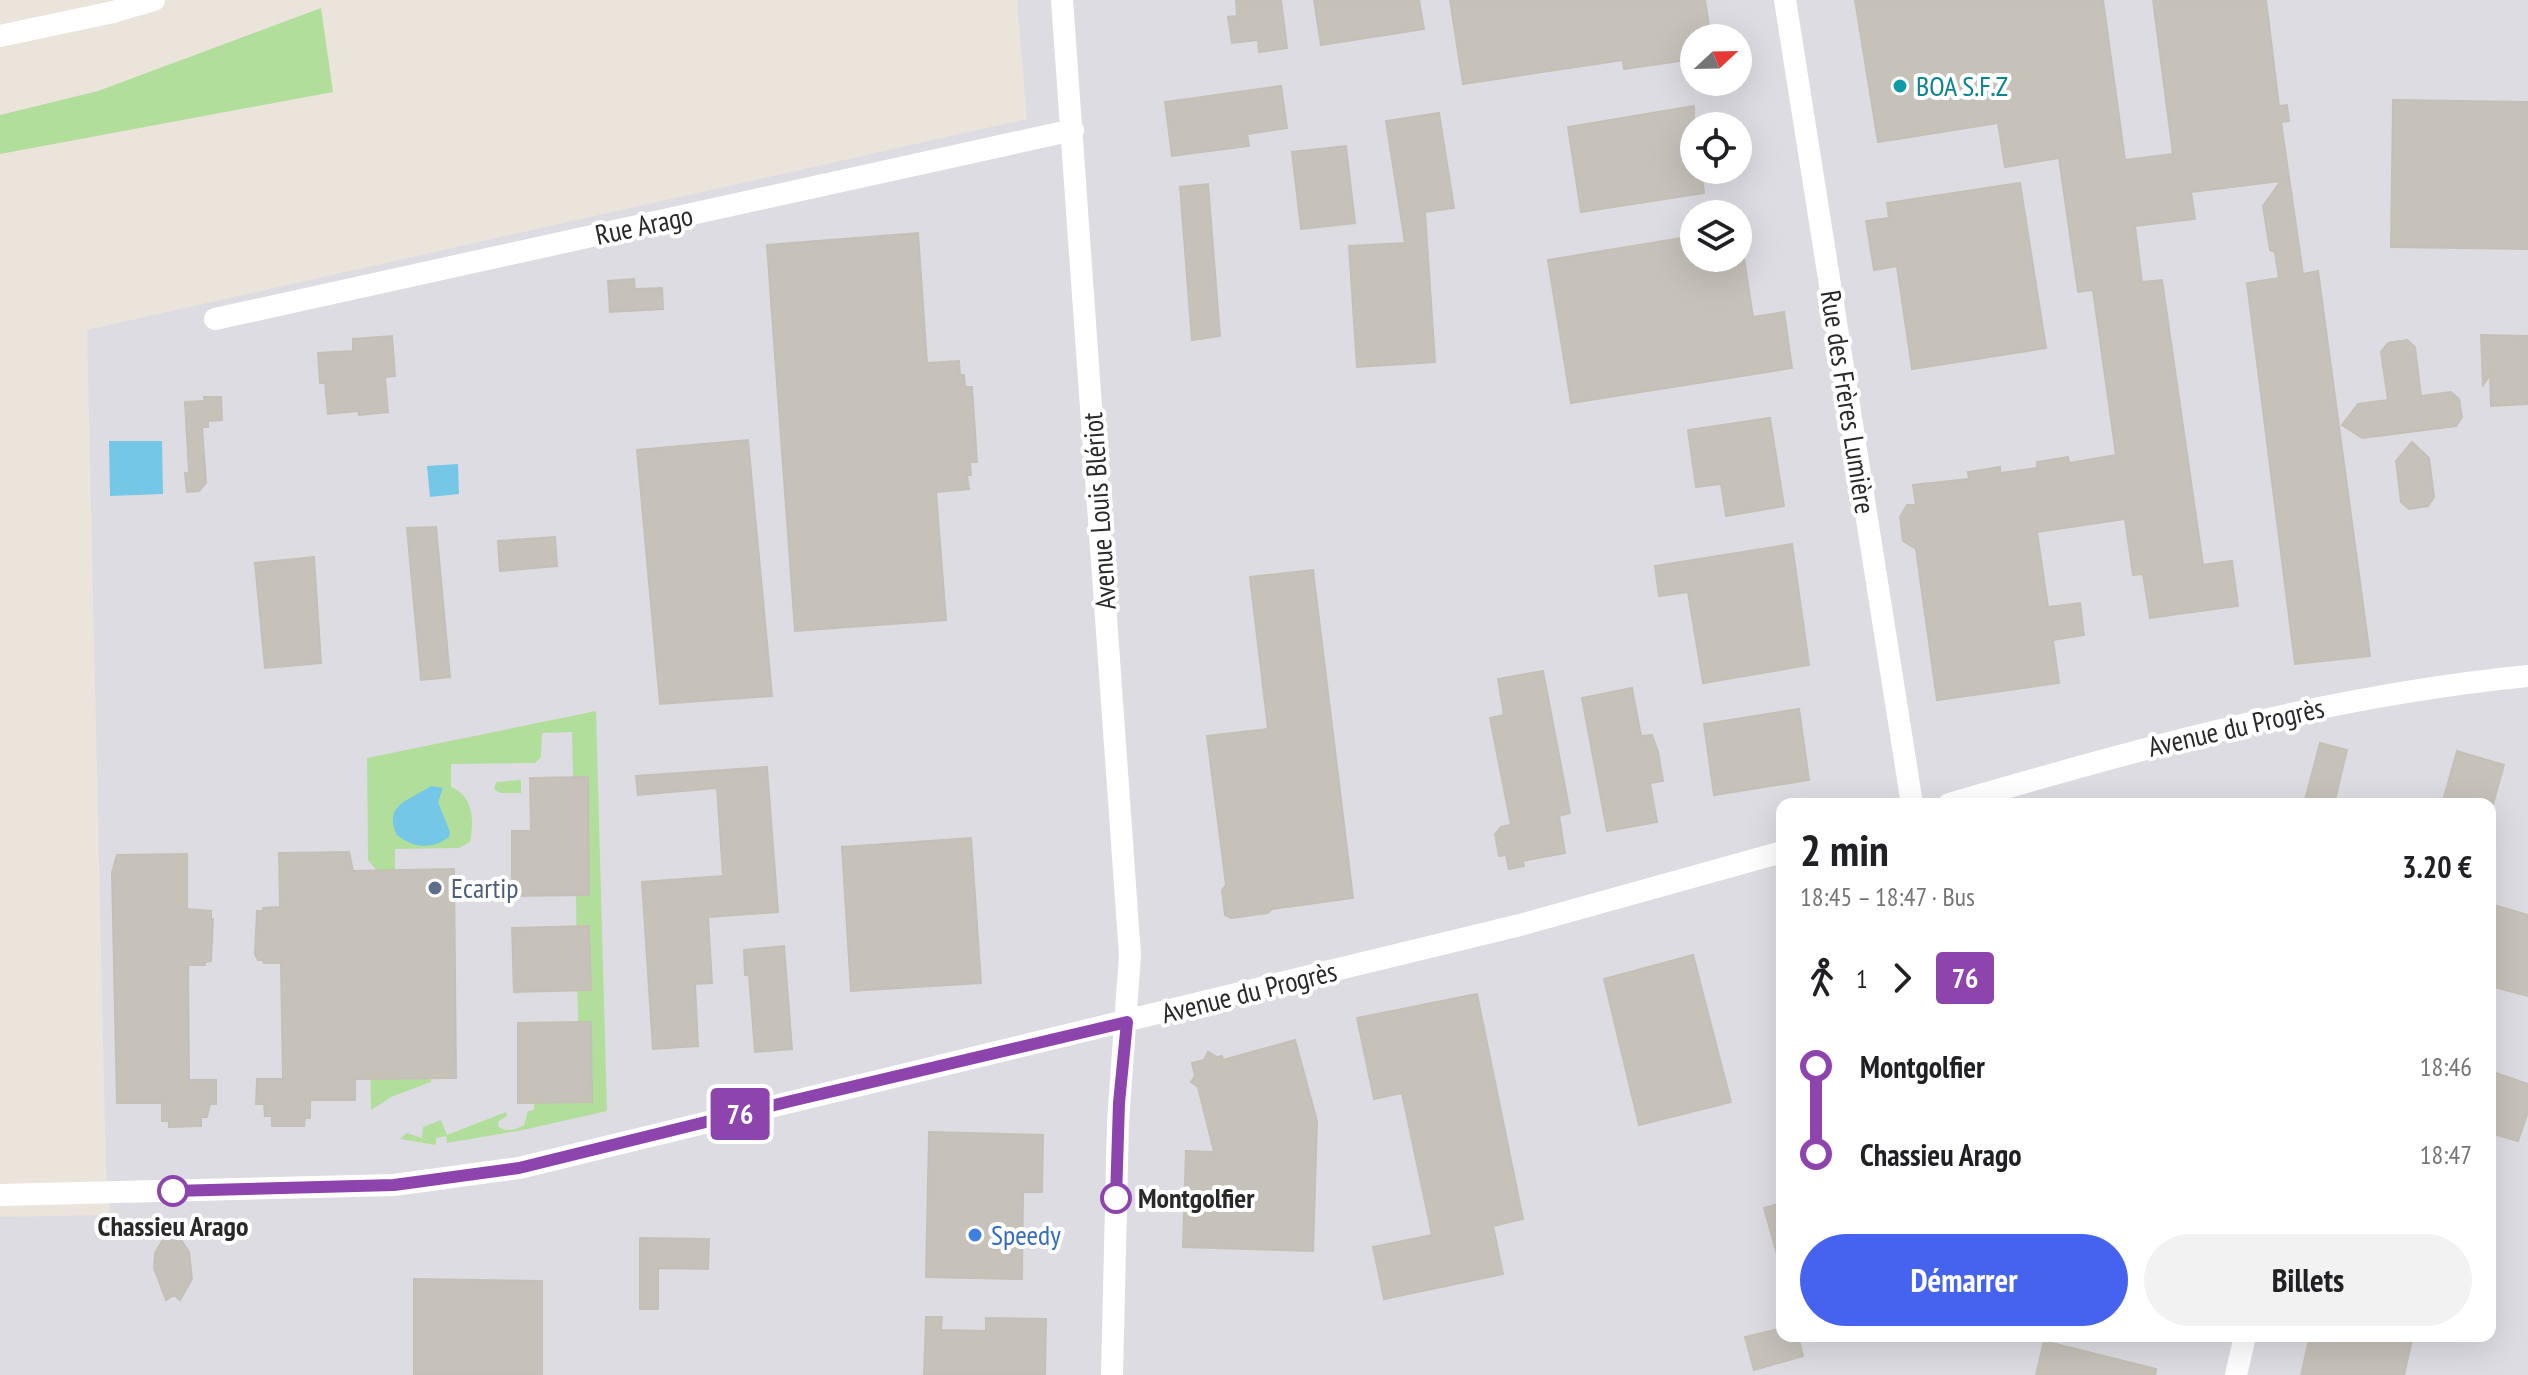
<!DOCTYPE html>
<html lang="fr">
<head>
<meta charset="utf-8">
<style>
  body { margin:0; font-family:"PT Sans Narrow",sans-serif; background:#f2f2f2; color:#202124; height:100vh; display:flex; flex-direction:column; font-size:30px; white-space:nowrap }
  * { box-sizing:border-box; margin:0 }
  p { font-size:26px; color:#757577 }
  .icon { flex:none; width:44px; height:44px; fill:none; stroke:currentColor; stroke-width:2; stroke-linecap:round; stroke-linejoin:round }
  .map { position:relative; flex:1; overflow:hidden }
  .panel { position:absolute; left:1776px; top:798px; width:720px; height:544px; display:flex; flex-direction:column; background:#fff; border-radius:16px; box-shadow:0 8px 32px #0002 }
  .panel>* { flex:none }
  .badge { padding:0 16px; border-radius:6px; font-size:28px; line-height:52px }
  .needle { width:52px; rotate:68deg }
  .controls { position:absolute; left:1680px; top:24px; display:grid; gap:16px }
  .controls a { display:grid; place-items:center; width:72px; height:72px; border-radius:50%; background:#fff; box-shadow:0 8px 32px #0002; font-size:40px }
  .map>.badge { position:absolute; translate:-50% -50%; box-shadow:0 0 0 4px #fff }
  .legs { display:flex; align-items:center; gap:12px; height:88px; padding:0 24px; font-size:26px }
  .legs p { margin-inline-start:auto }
  .headline { display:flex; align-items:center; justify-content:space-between; height:136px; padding:0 24px }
  h1 { font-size:44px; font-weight:800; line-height:60px }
  .action { display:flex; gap:16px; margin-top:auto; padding:16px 24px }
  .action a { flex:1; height:92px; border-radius:48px; background:#4563ee; color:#fff; font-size:32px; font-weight:800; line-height:92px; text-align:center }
  .action a+a { background:#f2f2f2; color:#202124 }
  ul { padding:0 24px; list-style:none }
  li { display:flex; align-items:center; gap:28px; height:88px; font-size:30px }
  li i { display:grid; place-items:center; width:12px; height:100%; margin:0 10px; background:currentColor }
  li i::after { content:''; width:20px; height:20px; margin:-10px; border:6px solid; border-radius:50%; background:#fff }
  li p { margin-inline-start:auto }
  li:first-child i { background:linear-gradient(#0000 50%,currentColor 0) }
  li:last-child i { background:linear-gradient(currentColor 50%,#0000 0) }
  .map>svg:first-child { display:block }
  .industrial { fill:#dedce3; fill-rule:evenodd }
  .green { fill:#b1de9b }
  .water { fill:#74c7e6 }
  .building { fill:#c6c2ba; stroke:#c5c0b5; stroke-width:2 }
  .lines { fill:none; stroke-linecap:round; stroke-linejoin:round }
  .minor { stroke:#fff; stroke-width:22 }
  .line-1-casing { stroke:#fff; stroke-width:18 }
  .line-1 { stroke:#8e44ad; stroke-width:12 }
  .culture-dot { fill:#0f9aa8; stroke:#fff; stroke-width:3 }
  .service-dot { fill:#5c6f8a; stroke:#fff; stroke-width:3 }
  .stop-1-dot { fill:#fff; stroke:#8e44ad; stroke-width:4 }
  .shop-dot { fill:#3f7fe0; stroke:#fff; stroke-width:3 }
  .labels { text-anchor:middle; stroke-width:8; stroke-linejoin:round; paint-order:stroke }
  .culture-label { font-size:28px; fill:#0d838f; stroke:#fff; text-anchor:start }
  .street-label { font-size:28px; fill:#292929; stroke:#fff }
  .service-label { font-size:28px; fill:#4e5e75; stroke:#fff; text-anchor:start }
  .stop-label { font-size:28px; font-weight:bold; fill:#292929; stroke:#fff; text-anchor:start }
  .shop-label { font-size:28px; fill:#366cbe; stroke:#fff; text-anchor:start }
</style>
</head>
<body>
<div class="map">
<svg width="2528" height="1375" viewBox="0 0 2528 1375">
  <rect width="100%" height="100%" fill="#eae4db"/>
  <path class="industrial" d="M1017 0H2528V1375H0V1217L110 1215 106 1169 87 330 1027 119ZM1694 38H1738V82H1694ZM1694 126H1738V170H1694ZM1694 214H1738V258H1694ZM1782 804H2490V1336H1782Z"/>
  <path class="green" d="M321 8 333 92 0 154V115L98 91Z
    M596 711 607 1111 523 1130 447 1143 446 1136 436 1138V1145L400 1139 407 1133 422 1138 423 1127 441 1120 447 1135 506 1112 507 1116 499 1121 498 1126C506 1133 515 1130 524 1125L528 1111 534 1110V1103L592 1102 591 1023 578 1022 576 895H589L588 778 573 777 572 732 542 733 541 757 535 763 451 764V787C474 796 474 820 470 842L459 848 395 849V870L377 871 368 860 367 758Z
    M521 780V793H500L494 789 496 782Z
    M369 966 431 1078V1082L391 1097 371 1110Z"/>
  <path class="water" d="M109 441H162L163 494 110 496Z
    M458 464 459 494 430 497 427 466Z
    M431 786 443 788 438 802 450 832 449 837C432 850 413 848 397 835 382 805 410 800 431 786Z"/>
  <path class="building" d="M1236 0H1281L1287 48 1259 52 1258 40 1232 43 1228 17 1237 16Z
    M1314 0H1419L1424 29 1321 45Z
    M1450 0H1705L1711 38H1694V59L1624 69 1623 60 1463 84Z
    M1855 0H2103L2125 160 2173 154 2153 0H2266L2279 106 2287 105 2289 121 2281 122 2303 274 2318 271 2370 656 2295 664 2247 283 2279 278 2275 252 2270 250 2263 206 2281 181 2191 192 2195 219 2135 226 2142 282 2162 280 2203 565 2232 561 2238 606 2150 618 2143 574 2133 575 2125 519 2037 532 2048 607 2080 603 2084 635 2053 640 2059 683 1937 700 1916 549 1903 541 1900 517 1907 505H1916L1913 485 1969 479 1968 472 2000 467V473L2037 468V462L2068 457 2069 463 2116 455 2093 290 2078 292 2059 158 2005 167 1998 123 1878 142Z
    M1281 86 1287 128 1247 134 1249 146 1172 156 1165 102Z
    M2393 100 2528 102V249L2391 247Z
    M1694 106V170H1701L1704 193 1581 212 1568 127Z
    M1439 113 1454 208 1425 212 1435 362 1357 367 1349 246 1405 243 1386 121Z
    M1346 146 1355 223 1301 229 1292 152Z
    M2020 183 2046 348 1912 369 1897 266 1874 270 1866 221 1889 218 1887 203Z
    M1208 184 1220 336 1192 340 1180 187Z
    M918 233 927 363 959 361 960 375H964L965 387H972L977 462H970L971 475H967L969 489 936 492 946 620 795 631 767 245Z
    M1694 236V258H1744L1753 317 1784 312 1792 368 1571 403 1548 260Z
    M634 279 635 289 662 288 663 309 610 312 608 281Z
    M2481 335 2528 336V404L2491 406 2490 375 2483 385Z
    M392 336 395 376 385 377 388 412 359 415 358 411 328 414 325 383H320L318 353 353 351V339Z
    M2407 340 2415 347 2421 396 2451 392 2459 399 2462 417 2456 426 2362 438 2342 425 2358 404 2388 400 2381 352 2388 343Z
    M204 397H221L222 420 208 421V427H202L206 483 199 491 187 492 185 473H189L185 402 205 401Z
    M1770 418 1784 506 1726 516 1721 484 1696 487 1688 430Z
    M748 440 772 696 660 704 637 450Z
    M2412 442 2429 458 2434 497 2428 506 2409 509 2401 502 2396 461Z
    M436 527 450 677 421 680 407 528Z
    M555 537 557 566 500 571 498 541Z
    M1792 544 1809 665 1703 683 1688 592 1659 596 1655 566Z
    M314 557 321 663 265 668 255 563Z
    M1313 570 1353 898 1272 909 1268 913 1231 918 1225 915 1222 890 1226 885 1207 736 1268 729 1250 577Z
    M1543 671 1570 813 1559 816 1565 853 1523 861 1524 866 1509 869 1506 855 1499 856 1495 834 1501 827 1511 825 1490 718 1504 715 1498 679Z
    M1632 688 1641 736 1652 735 1658 752 1663 781 1650 783 1657 822 1607 831 1582 698Z
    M1799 709 1809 780 1714 795 1704 724Z
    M2320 743 2347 750 2334 804H2304Z
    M2457 751 2504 765 2493 804H2442Z
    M767 767 778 912 708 917 712 983 695 984 698 1046 653 1049 642 882 723 876 717 788 638 795 636 776Z
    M588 777 589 895 512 896V831H531L530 778Z
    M971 838 981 983 851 991 842 847Z
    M349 852 353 871 454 869 456 1078 355 1079V1100H310V1118H305L304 1126H272V1116H265L264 1104H256L257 1079H283L281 963H264L263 960H258L255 954 257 911H263V908L280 907 279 853Z
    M187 854V909L211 911V919H213L211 961 205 962V965H188L189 1080H216V1104H210L207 1117H201V1126L169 1127V1121H162V1103H117L112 873 117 855Z
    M2490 904 2528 915V996L2490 986Z
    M589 926 591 990 514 992 512 928Z
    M784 946 792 1049 755 1052 749 975H745L744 950Z
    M1693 955 1731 1102 1639 1125 1604 979Z
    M1477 994 1523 1219 1493 1226 1503 1274 1384 1299 1373 1247 1432 1235 1402 1093 1374 1099 1357 1018Z
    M578 1022H591L592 1102 518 1103V1023Z
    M1295 1040 1317 1121 1313 1251 1183 1247 1186 1151 1214 1152 1198 1087 1191 1082 1195 1076 1192 1063 1204 1060 1208 1052 1217 1057 1222 1056 1223 1060Z
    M2490 1071 2528 1084V1112L2518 1141 2490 1133Z
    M929 1132 1043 1135 1042 1192H1023L1022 1279 926 1277Z
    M1782 1203V1253L1777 1254 1764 1208Z
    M178 1235 189 1252 192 1279 180 1300 174 1295 166 1300 154 1268 155 1253 165 1236 172 1240Z
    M640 1238 709 1239 708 1269 658 1268V1309H640Z
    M414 1279 542 1281V1375H414Z
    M926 1317H942L941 1330 986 1331V1318L1046 1319 1045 1375H924Z
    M1782 1328V1336H1798L1803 1356 1754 1370 1745 1337Z
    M2310 1336H2413L2404 1375H2301Z
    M2044 1341 2156 1369 2155 1375H2036Z"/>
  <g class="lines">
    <path class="minor" d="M1062 0 1130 955 1118 1122 1112 1375
      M1785 0 1912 804
      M0 36 113 12 154 0
      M215 319 1073 130
      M1949 804C2144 748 2326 696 2528 676
      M0 1195 394 1185 519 1168 1520 925 1782 852
      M2236 1375 2245 1336"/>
  </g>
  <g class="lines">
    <g class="line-1-casing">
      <path id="line-1" d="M173 1191 394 1185 519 1168 791 1101 1127 1022 1119 1103 1116 1198"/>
    </g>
    <use href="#line-1" class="line-1"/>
  </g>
  <circle class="culture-dot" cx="1900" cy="86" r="8"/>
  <circle class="service-dot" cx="435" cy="888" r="8"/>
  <g class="stop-1-dot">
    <circle cx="173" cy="1191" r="14"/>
    <circle cx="1116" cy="1198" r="14"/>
  </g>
  <circle class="shop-dot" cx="975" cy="1235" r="8"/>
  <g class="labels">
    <g class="culture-label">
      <text x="1916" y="96">BOA S.F.Z</text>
    </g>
    <g class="street-label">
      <text transform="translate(644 225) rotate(-12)" y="10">Rue Arago</text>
      <text transform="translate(1848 402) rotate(81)" y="10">Rue des Frères Lumière</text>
      <text transform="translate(1099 511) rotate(-94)" y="10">Avenue Louis Blériot</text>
      <text transform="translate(2236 727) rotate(-13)" y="10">Avenue du Progrès</text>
      <text transform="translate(1249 992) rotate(-14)" y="10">Avenue du Progrès</text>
    </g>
    <g class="service-label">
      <text x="451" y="898">Ecartip</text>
    </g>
    <g class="stop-label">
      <text x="1138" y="1208">Montgolfier</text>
      <text x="173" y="1236" text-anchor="middle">Chassieu Arago</text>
    </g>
    <g class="shop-label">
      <text x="991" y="1245">Speedy</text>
    </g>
  </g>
</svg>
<div class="controls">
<a><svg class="needle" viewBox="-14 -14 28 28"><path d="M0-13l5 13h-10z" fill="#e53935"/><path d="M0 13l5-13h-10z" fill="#757577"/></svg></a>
<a><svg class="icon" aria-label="locate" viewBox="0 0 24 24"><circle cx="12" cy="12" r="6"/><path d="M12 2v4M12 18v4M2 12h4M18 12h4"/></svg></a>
<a><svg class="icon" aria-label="layers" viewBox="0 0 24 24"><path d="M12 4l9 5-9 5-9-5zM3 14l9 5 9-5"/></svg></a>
</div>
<b class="badge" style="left:740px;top:1114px;background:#8e44ad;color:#fff">76</b>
<section class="panel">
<div class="headline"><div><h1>2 min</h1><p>18:45 – 18:47 · Bus</p></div><b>3.20 €</b></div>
<div class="legs"><svg class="icon" aria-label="walk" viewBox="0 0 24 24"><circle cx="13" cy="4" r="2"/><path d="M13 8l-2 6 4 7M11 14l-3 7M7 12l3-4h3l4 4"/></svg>1<svg class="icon" aria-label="forward" viewBox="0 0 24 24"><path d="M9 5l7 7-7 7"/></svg><b class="badge" style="background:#8e44ad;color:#fff">76</b></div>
<ul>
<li><i style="color:#8e44ad"></i><b>Montgolfier</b><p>18:46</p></li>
<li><i style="color:#8e44ad"></i><b>Chassieu Arago</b><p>18:47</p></li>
</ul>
<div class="action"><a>Démarrer</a><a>Billets</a></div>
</section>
</div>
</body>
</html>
